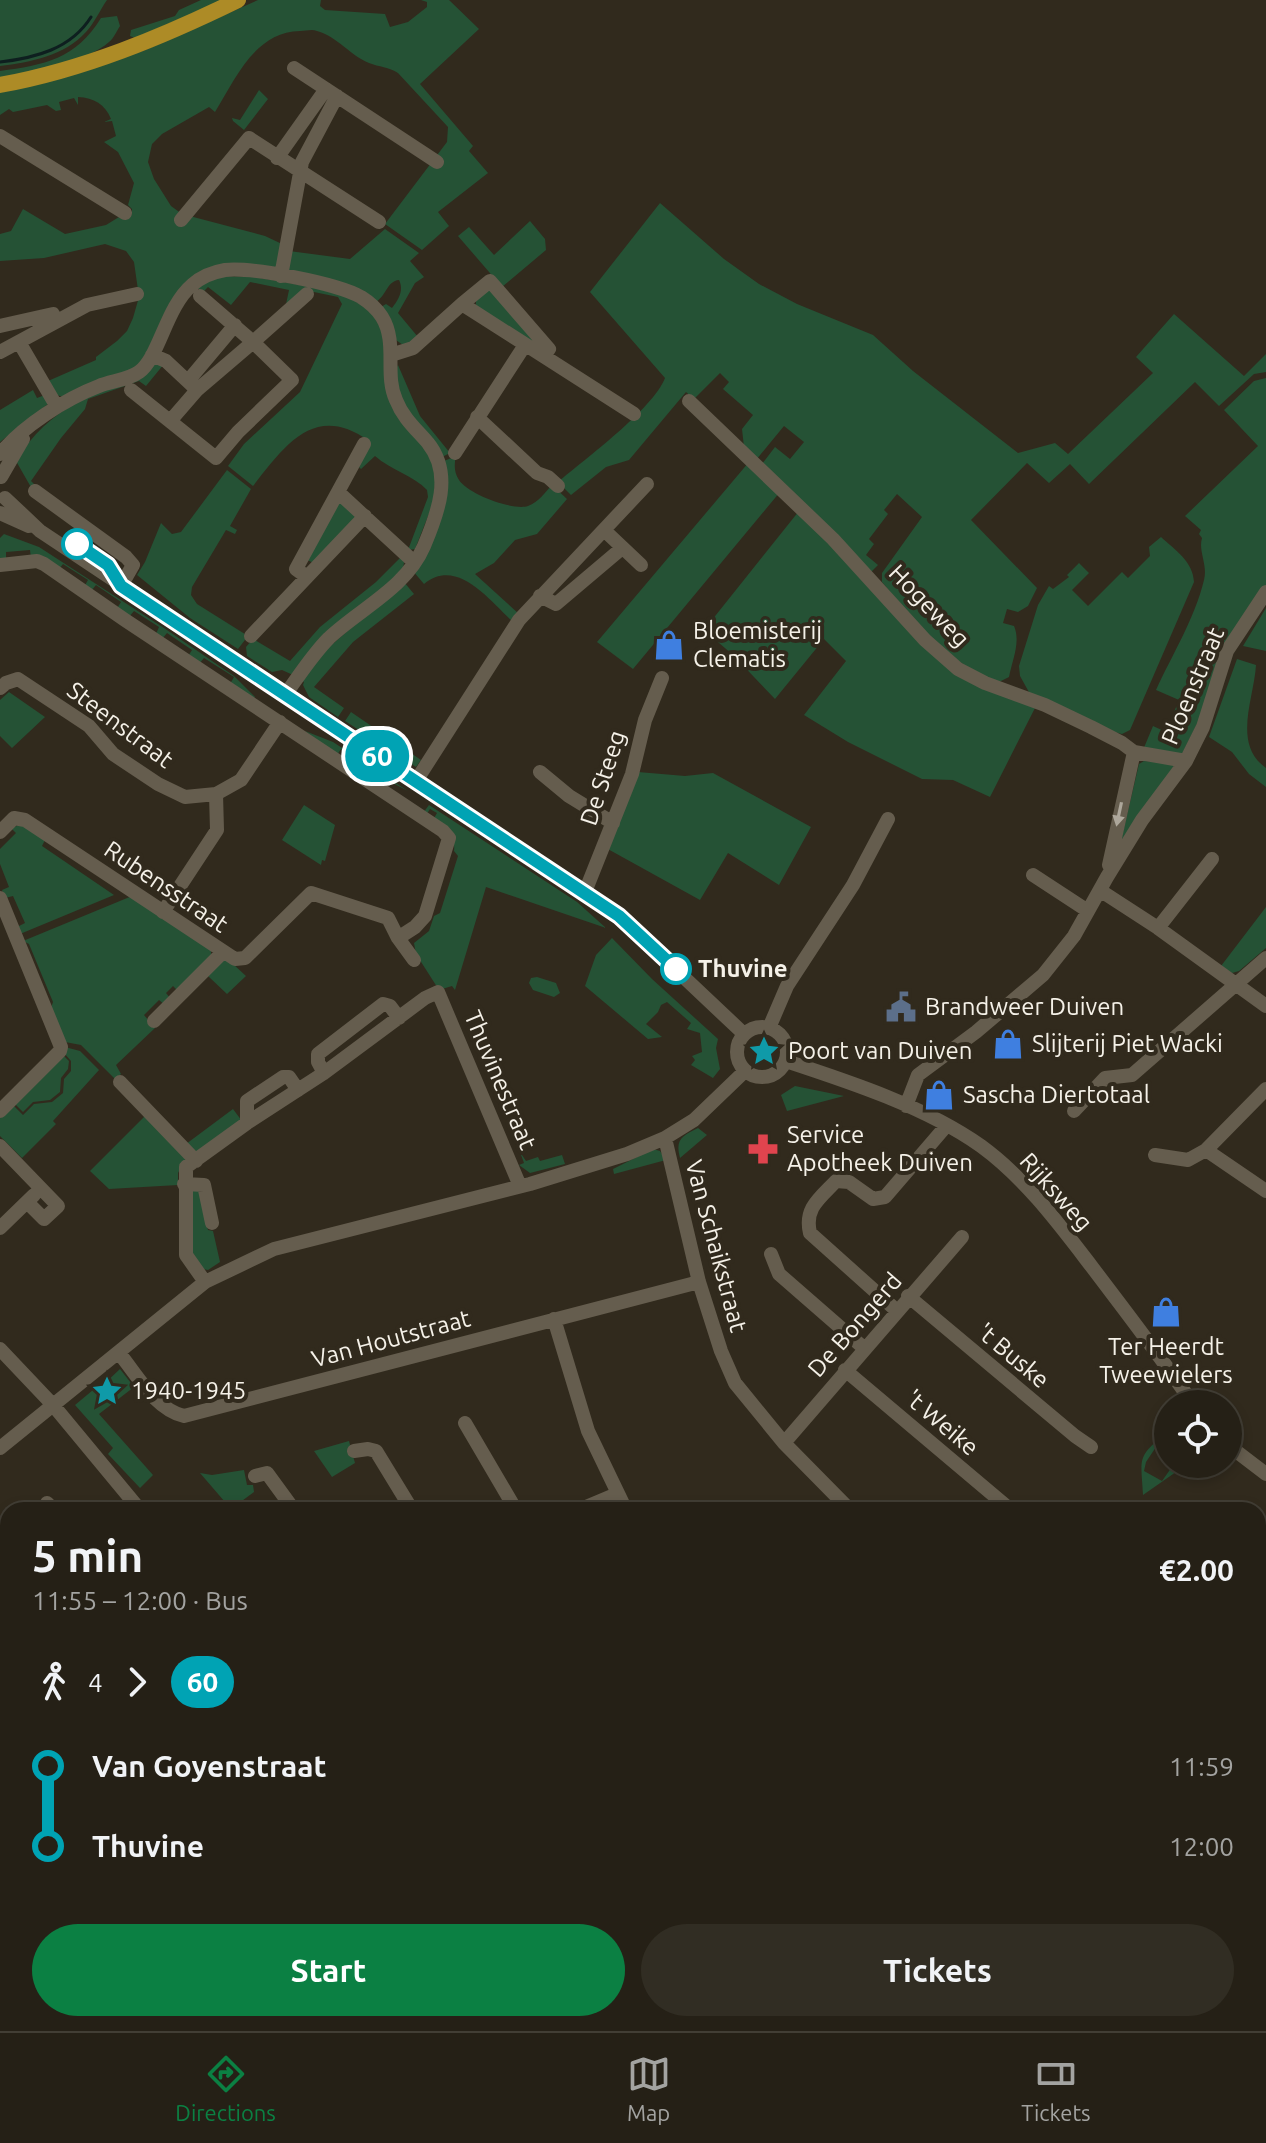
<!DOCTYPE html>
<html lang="en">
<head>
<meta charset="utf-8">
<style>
  body { margin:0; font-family:Ubuntu,sans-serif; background:#312d23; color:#f1f3f6; height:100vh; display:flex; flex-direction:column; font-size:30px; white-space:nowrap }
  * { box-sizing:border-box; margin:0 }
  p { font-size:26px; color:#a3a3a1 }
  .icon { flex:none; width:44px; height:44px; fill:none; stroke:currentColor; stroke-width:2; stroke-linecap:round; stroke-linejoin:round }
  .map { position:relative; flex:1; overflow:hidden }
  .sheet { position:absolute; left:0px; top:1502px; width:1266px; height:530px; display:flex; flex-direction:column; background:#252016; border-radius:24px 24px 0 0; box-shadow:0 4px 12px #0003,0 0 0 2px #423e35 }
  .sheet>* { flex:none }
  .badge { padding:0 16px; border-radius:26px; font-size:28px; line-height:52px }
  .buttons { position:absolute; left:1154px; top:1390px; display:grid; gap:16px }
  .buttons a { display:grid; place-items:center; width:88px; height:88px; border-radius:50%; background:#252016; box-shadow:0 4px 12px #0003,0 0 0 2px #423e35; font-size:40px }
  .map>.badge { position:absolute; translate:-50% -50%; box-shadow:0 0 0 4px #fff }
  .legs { display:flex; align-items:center; gap:12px; height:88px; padding:0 32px; font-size:26px }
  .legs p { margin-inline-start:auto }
  .head { display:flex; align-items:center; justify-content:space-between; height:136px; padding:0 32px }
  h1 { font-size:44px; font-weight:700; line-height:60px }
  .cta { display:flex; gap:16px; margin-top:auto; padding:16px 32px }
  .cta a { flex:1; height:92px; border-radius:48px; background:#0b8043; color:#fff; font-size:32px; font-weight:700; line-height:92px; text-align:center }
  .cta a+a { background:#312d23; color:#f1f3f6 }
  ul { padding:0 32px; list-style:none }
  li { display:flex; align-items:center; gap:28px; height:80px; font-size:30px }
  li i { display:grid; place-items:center; width:12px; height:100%; margin:0 10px; background:currentColor }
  li i::after { content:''; width:20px; height:20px; margin:-10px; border:6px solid; border-radius:50%; background:#252016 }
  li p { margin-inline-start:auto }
  li:first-child i { background:linear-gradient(#0000 50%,currentColor 0) }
  li:last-child i { background:linear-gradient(currentColor 50%,#0000 0) }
  .tabs { display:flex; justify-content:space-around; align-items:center; height:112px; border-top:2px solid #423e35; background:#252016; font-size:22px; color:#a3a3a1 }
  .tabs a { display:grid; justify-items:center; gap:4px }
  .tabs .current { color:#0b8043 }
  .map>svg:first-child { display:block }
  .green { fill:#255235 }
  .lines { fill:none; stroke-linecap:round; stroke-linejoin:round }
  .stream { stroke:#0e1f1f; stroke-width:3 }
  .minor { stroke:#655d4e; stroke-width:14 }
  .major { stroke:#ad8b26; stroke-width:16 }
  .oneway { fill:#ada79b }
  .line-1-casing { stroke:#fff; stroke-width:18 }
  .line-1 { stroke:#00a3b4; stroke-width:12 }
  .stop-1-dot { fill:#fff; stroke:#00a3b4; stroke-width:4 }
  .labels { text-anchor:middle; stroke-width:8; stroke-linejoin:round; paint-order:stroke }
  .street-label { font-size:24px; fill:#f5f1e8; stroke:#312a1d }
  .poi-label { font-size:24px; fill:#f5f1e8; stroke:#312a1d; text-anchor:start }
  .stop-label { font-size:24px; font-weight:bold; fill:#f5f1e8; stroke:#312a1d; text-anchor:start }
</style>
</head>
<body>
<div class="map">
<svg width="1266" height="2031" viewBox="0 0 1266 2031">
  <rect width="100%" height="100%" fill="#312a1d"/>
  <path class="green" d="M0 0H107C100 10 95 22 86 32 64 56 31 62 0 66Z
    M201 0H224L135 38 130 36 131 30 175 16 179 10Z
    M258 0H321L320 6 325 10 385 14 390 27 408 22 427 7V2L421 0H449L479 29 420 84 473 146 469 151 488 173 438 212 449 226 422 250 385 224 447 142 448 127 398 73C389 67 379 67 369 63 351 56 338 37 317 31 312 29 306 31 300 31 255 32 236 78 215 112L209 107 162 134 152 144 148 162 154 179 171 206 182 214 265 236 282 244 276 267 201 273 137 367 63 397 57 395 48 381 96 360V357L117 341 127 331 133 318 139 297 134 262 126 251 105 244 44 258 0 261V234L11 231 23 209 65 234 106 225 119 217 125 220 132 214V209L128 205 134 183 118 152 104 142 116 136 112 121 104 122 111 119C105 104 94 98 78 97V105L74 98 59 102 61 110 56 111 47 105 13 112 9 109 0 115V92L143 51Z
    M117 16 120 26C116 32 114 38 109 42 89 61 28 73 0 81V71C44 65 76 59 101 18Z
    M259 90 268 99 244 130 233 121 232 118 240 120Z
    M660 203 724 259 759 284 797 304 873 335 913 371 1018 453 1055 443 1068 454 1153 373 1136 357 1174 314 1244 376 1266 354V372L1254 374 1219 406 1195 382 1089 484 1070 464 1049 483 1027 463 971 520 1037 588 1028 606 1018 612 1007 609 1003 623 1014 626C1021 642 1012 661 1009 677L997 683C949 663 914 621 882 582V573L922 517 897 494 884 510 888 514 869 539 874 544 866 555 878 565 871 572 762 464 775 447 790 459 804 442 784 426 756 460 744 447 742 429 753 415 723 389 729 382 720 373 694 399 686 392 629 460 606 467 571 495 558 482C585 459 653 409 665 378L590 292Z
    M530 221 545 239 546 250 502 287 458 236 469 227 494 255Z
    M385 229 419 253 410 261 424 277 415 283 398 313 418 337 409 344 403 345 396 340 381 307 386 304 392 308C399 299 404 290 399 280 387 281 386 296 376 302L288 270 289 251 350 259Z
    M218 276 255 277 339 292 369 308 385 335 386 383 436 465 434 501 415 549 408 550 428 497 427 490C414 476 391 470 375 456L361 469 359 467 369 441C315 402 285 445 253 486L228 466 244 444 300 392 342 304 338 297 314 292 285 309 289 290 250 282 231 305 208 287 203 292 196 287Z
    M487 290H491L540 347 476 306V301Z
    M153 364H164L146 386 139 381 88 399 85 409 61 438 31 481 35 485 32 489 16 461C48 407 99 391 153 364Z
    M398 365 420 416 450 453 442 457 403 406 395 371Z
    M1266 378V587L1182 754 1143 750 1153 726 1177 737 1185 718 1174 712 1179 700 1156 690C1172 655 1195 618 1204 580 1208 565 1198 551 1202 538L1199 534 1201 530 1185 516 1258 446 1224 410 1254 381Z
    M33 390 37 398 45 395 48 404 0 442V410Z
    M456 456C454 464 454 473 459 480 468 494 513 511 528 506 539 502 545 492 552 485L567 499 537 534 515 540 494 563 475 574 519 614 512 621C489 600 457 557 424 584L413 571 444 461Z
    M749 462 780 492 633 669 597 642Z
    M227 470 251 489 230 526 237 530 235 534 226 530 192 587 191 595 197 604 248 636 238 649 190 618 137 575 145 562 161 523 172 534 181 532Z
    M339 501 358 516 314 563 307 560Z
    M799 511 924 643 1036 706 990 797 953 780 922 779 848 742 804 715 846 661 824 639 775 699 733 655 704 630Z
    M4 534 39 547 164 628 234 676 255 697 253 699 230 684 234 677 204 658 198 665 187 658 192 650 167 633 162 639 156 634 159 627 134 611 128 618 116 610 121 602 96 585 91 591 84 587 88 580 63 564 59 569 31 558 30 550 6 552V560H3L0 558V538Z
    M1161 537C1175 550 1193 561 1194 582L1130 730 1122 734 1103 729 1030 694 1020 676 1019 666 1038 605 1049 586 1053 589 1069 577 1067 575 1079 563 1089 573 1072 590 1088 606 1122 572 1128 578 1150 556 1149 547Z
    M401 557 404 562 403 569 293 675 282 670 272 672 247 656 246 647 253 639 290 661 320 627 376 582Z
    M404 582 414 594 353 642 314 687 344 708 338 717 309 697 303 685 304 682 300 680 320 655Z
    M1266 608V651L1243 646Z
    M1237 659 1256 665C1254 699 1232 744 1266 768V787L1249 774 1232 752 1209 737Z
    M9 692 45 717 12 748 0 736V700Z
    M351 712 421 760 416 767 345 721Z
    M305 731 333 742 408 791 387 780 381 788 368 779 373 771 341 749 337 755Z
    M1144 761 1176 763 1119 849 1139 764Z
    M638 772 685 776 713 773 811 827 779 885 728 853 700 900 606 848Z
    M304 805 335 825 325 861 322 860 321 865 282 840Z
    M429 805 577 902 606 928 486 887 455 990 452 986 439 990 416 954 414 943 429 931 434 916 440 913 458 856 454 851C456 834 445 829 433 820L437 813 430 809 426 815 423 813Z
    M23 824 46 838 42 846 114 895 20 934 17 927 25 923 13 896 5 898 2 890 9 887 0 864V849L16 833 11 828Z
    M132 896 211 950V955L179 992 173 986 166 993 171 999 165 1005 159 1000 144 1015 155 1028 116 1065 121 1074 115 1079 81 1045 65 1042 51 1008 53 1002 29 944 23 941Z
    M1266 907V948L1239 971 1232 973 1221 966Z
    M612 938 652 979 718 1039 716 1048 720 1069 713 1078 691 1065 695 1060 692 1056 702 1052 700 1033 687 1029 691 1023 667 1002 661 1005 658 1012 646 1024 662 1037 648 1039 585 986 596 955Z
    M226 960 233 964 246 976 227 994 208 976 220 962Z
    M537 977 556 983 560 993 554 997 533 990 529 983 531 978Z
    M65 1047 80 1051 99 1070 53 1121 56 1124 22 1158 0 1136V1118L13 1105 23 1115 34 1104 52 1102 63 1093 64 1079 71 1071V1061L64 1053Z
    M63 1055 69 1061 68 1069 61 1078 60 1092 50 1100 33 1102 23 1112 14 1103Z
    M795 1086 844 1096 787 1111 781 1095Z
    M233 1109 242 1121 198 1153 186 1144Z
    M146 1115 187 1156 178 1173V1185L109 1189 90 1171Z
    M698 1128 707 1135 680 1158C675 1139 682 1136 698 1128Z
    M653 1149 660 1151 666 1160 614 1174 613 1169Z
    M520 1152 526 1161 538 1157 540 1161 562 1155 565 1164 530 1173 519 1165 524 1163Z
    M189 1190H199L208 1230 213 1231 220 1262 208 1270 198 1268 189 1254Z
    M120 1369 134 1387 99 1414 153 1475 140 1488 108 1454 113 1448 75 1405 99 1385 106 1393 110 1391 104 1384Z
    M1168 1432V1441L1162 1438 1146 1462 1144 1471 1162 1481 1174 1464 1186 1465 1143 1495C1141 1457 1136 1457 1168 1432Z
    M349 1441 355 1463 332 1477 314 1451Z
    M244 1470 247 1485H253L254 1492 231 1509 200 1473 212 1475Z
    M1258 1937 1266 1941V2031H1233L1223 2024H1258Z
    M217 2024H308L309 2031H215L214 2025Z
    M437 2024H504L510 2031H444Z"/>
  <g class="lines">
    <path class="stream" d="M0 62C35 58 71 49 91 17"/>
    <path class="minor" d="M294 68 437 162
      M0 136 125 213
      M277 158 326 89
      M181 220 249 138 379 222
      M281 276 302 162 337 96
      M462 304 490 281 549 349 544 356
      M0 326 53 314 56 321
      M19 342 57 407
      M0 352 87 305 137 294
      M152 355 166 361 197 390 171 420
      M391 355 413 348 462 304 634 414
      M188 381 235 325
      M131 390 216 458 238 432 292 380 253 342 307 294
      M197 390 253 342 200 296
      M689 401 833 539 925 640 958 669 985 683 1045 705 1091 727 1122 743 1134 752 1186 761
      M477 417 537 473 548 477 558 486
      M455 453 525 345
      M0 454C23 426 65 399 99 386 111 381 128 380 139 372 159 358 166 307 192 285 201 277 213 272 225 270 252 267 336 283 361 297 369 302 377 309 382 317 398 343 384 374 396 400 403 418 416 429 428 443 453 474 438 513 424 546 406 588 361 608 329 638 312 655 299 676 285 695
      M1 477 23 439
      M35 491 126 557 133 565 121 586
      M338 492 414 562
      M5 498 40 531 619 916 744 1034
      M0 513 29 526
      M604 530 641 565
      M0 565 37 561 44 564 125 620 443 831 449 838 425 916 415 927 398 938
      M307 577 365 516
      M540 596 556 604 621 549
      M251 636 307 577 296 569 364 444
      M0 688 6 683 18 679 89 726 113 754 158 784 185 797 216 794 241 780 280 722
      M540 772 569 796 613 823
      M416 781 519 620 647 484
      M0 832 14 818 25 820 235 959 245 958 311 893 388 918 398 938 414 960
      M1109 865 1134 752
      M1033 875 1088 911
      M1101 891 1158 928 1266 1006
      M585 892 632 774 645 720 662 678
      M0 898 61 1047 60 1051 0 1111
      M163 912 217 830 216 794
      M1158 928 1212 859
      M154 1021 223 952
      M737 1052a25 25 0 1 1 50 0a25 25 0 1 1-50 0Z
      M769 1028 787 986 853 885 888 819
      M786 1061C850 1082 926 1107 981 1146 1025 1178 1059 1224 1092 1267 1126 1312 1161 1357 1193 1404
      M324 1073 318 1062V1054L383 1004 390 1006 399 1018
      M120 1082 196 1161
      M906 1106 918 1075 976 1032 1043 975 1074 936 1107 877 1142 820 1186 761 1203 727 1227 651 1266 592
      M1074 1111 1105 1078 1132 1075 1266 958
      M247 1123V1101L283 1077H289L298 1090
      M665 1138 699 1282 721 1351 735 1383 784 1443 850 1510
      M0 1146 58 1206 44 1219 27 1202
      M1206 1150 1266 1191
      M1155 1155 1188 1160 1206 1150 1266 1089
      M184 1184 204 1185 212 1223
      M0 1228 34 1195
      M771 1254 779 1274 865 1349
      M205 1282 186 1255V1167L247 1123 324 1073 425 998 438 992 520 1186
      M908 1296 1075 1436 1091 1447
      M896 1310 810 1233C804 1208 820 1198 836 1181L849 1182 873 1199 885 1197 947 1125
      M554 1319 588 1431 626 1510
      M0 1349 53 1405 140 1510
      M119 1353C138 1376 155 1409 184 1416L699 1282
      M845 1370 1011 1510
      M465 1423 516 1510
      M784 1443 962 1237
      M1228 1445 1266 1474
      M0 1448 205 1282 274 1249 530 1184 627 1154 665 1138 694 1120 745 1071
      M354 1451 368 1449 376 1451 412 1510
      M255 1476 267 1473 294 1510
      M47 1503 54 1510
      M579 1510 617 1494
      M1258 1625 1266 1618
      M0 1766 8 1768
      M0 1885 8 1883
      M0 1897 8 1924
      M197 2024 199 2031
      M585 2024 590 2031
      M672 2024 674 2031
      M809 2024 813 2031
      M1205 2024 1217 2031
      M33 2031 35 2024
      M1109 2031 1115 2024"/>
    <path class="major" d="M0 85C83 70 162 37 238 0"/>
  </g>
  <defs><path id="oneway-solid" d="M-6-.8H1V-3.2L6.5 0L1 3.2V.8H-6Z" transform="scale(2)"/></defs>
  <use class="oneway" href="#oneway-solid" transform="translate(1119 814) rotate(102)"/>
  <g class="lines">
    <g class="line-1-casing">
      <path id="line-1" d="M77 544 108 565 121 586 619 916 676 969"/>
    </g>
    <use href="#line-1" class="line-1"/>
  </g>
  <defs>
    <g id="shop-bare" transform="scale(2.4)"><path d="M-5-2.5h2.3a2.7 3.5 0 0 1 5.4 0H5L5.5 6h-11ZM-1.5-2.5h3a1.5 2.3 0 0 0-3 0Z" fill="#3f7fe0" stroke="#312a1d" stroke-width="2.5" paint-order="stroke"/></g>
    <g id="civic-bare" transform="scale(2.4)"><path d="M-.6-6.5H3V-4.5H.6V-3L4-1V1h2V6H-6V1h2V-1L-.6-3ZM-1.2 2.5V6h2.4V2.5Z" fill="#5c6f8a" stroke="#312a1d" stroke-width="2.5" paint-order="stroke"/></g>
    <g id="sight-bare" transform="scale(2.4)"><path d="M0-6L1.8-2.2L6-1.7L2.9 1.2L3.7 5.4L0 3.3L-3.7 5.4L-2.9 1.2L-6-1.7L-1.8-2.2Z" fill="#0f9aa8" stroke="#312a1d" stroke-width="2.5" paint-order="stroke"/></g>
    <g id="pharmacy-bare" transform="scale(2.4)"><path d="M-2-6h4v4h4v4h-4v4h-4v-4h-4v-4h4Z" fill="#e0444e" stroke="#312a1d" stroke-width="2.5" paint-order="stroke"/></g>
  </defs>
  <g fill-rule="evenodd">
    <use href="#shop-bare" x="669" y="645"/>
    <use href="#civic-bare" x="901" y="1007"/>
    <use href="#shop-bare" x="1008" y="1044"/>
    <use href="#sight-bare" x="764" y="1051"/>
    <use href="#shop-bare" x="939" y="1095"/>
    <use href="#pharmacy-bare" x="763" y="1149"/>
    <use href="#shop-bare" x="1166" y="1312"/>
    <use href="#sight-bare" x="107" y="1391"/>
  </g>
  <g class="stop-1-dot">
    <circle cx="77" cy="544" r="14"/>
    <circle cx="676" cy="969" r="14"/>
  </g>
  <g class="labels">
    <g class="street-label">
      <text transform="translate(929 606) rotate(46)" y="8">Hogeweg</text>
      <text transform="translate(1193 686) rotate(-67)" y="8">Ploenstraat</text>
      <text transform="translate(120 725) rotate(37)" y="8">Steenstraat</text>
      <text transform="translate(603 778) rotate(-72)" y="8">De Steeg</text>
      <text transform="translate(166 887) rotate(34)" y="8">Rubensstraat</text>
      <text transform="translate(500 1080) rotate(67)" y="8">Thuvinestraat</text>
      <text transform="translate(1056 1192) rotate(48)" y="8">Rijksweg</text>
      <text transform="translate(716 1246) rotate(75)" y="8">Van Schaikstraat</text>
      <text transform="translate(855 1325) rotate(-49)" y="8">De Bongerd</text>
      <text transform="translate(391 1339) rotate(-15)" y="8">Van Houtstraat</text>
      <text transform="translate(1013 1356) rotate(40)" y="8">'t Buske</text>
      <text transform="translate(942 1423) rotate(40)" y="8">'t Weike</text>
    </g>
    <g class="poi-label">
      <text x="693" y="639">Bloemisterij<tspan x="693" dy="28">Clematis</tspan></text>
      <text x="925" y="1015">Brandweer Duiven</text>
      <text x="1032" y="1052">Slijterij Piet Wacki</text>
      <text x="788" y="1059">Poort van Duiven</text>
      <text x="963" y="1103">Sascha Diertotaal</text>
      <text x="787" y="1143">Service<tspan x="787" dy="28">Apotheek Duiven</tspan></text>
      <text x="1166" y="1355" text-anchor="middle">Ter Heerdt<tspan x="1166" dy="28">Tweewielers</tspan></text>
      <text x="131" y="1399">1940-1945</text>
    </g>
    <g class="stop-label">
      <text x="698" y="977">Thuvine</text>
    </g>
  </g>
</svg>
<div class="buttons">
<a><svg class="icon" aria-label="locate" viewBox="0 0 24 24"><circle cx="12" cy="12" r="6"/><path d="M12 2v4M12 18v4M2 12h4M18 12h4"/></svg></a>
</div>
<b class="badge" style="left:377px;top:756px;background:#00a3b4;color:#fff">60</b>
<section class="sheet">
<div class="head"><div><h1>5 min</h1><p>11:55 – 12:00 · Bus</p></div><b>€2.00</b></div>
<div class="legs"><svg class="icon" aria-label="walk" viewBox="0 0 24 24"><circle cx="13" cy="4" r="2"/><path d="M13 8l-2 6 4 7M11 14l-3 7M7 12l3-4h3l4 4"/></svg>4<svg class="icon" aria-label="forward" viewBox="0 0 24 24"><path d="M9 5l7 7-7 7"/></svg><b class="badge" style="background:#00a3b4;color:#fff">60</b></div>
<ul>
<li><i style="color:#00a3b4"></i><b>Van Goyenstraat</b><p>11:59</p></li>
<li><i style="color:#00a3b4"></i><b>Thuvine</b><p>12:00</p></li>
</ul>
<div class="cta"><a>Start</a><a>Tickets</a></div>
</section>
</div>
<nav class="tabs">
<a class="current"><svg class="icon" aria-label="directions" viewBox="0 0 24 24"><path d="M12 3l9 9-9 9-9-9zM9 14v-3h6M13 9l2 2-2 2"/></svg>Directions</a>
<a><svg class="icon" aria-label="map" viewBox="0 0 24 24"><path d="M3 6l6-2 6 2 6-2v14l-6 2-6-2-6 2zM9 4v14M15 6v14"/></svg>Map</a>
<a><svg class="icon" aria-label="tickets" viewBox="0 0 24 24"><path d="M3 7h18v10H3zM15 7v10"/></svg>Tickets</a>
</nav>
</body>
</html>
